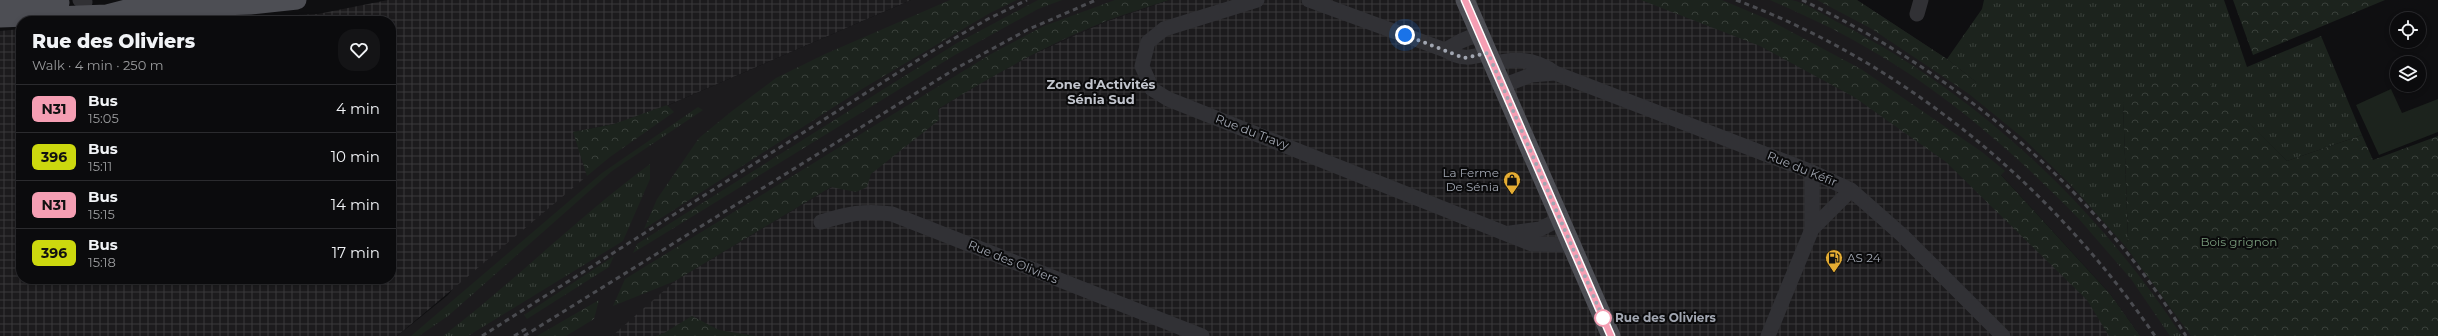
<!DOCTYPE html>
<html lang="en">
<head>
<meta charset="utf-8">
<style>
  body { margin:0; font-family:Montserrat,sans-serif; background:#141416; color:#f1f3f6; height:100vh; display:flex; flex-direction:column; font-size:15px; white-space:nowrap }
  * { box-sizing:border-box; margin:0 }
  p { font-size:13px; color:#9a9b9d }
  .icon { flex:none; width:22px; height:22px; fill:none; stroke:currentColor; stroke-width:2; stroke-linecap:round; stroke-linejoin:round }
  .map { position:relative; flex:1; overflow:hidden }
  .drawer { position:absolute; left:16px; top:16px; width:380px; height:268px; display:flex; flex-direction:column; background:#0b0b0d; border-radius:16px; box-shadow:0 2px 6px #0003,0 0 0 1px #2b2b2e }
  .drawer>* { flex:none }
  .badge { padding:0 8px; border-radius:6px; font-size:14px; line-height:26px }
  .controls { position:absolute; left:2390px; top:12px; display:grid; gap:8px }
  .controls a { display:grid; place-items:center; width:36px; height:36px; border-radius:50%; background:#0b0b0d; box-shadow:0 2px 6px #0003,0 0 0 1px #2b2b2e; font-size:20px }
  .you { position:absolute; width:20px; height:20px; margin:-10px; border:3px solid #fff; border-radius:50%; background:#1a73e8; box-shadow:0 0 0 6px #1a73e833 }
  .map>.badge { position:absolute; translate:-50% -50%; box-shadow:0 0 0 2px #fff }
  .round { display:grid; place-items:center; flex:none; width:42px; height:42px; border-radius:16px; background:#141416 }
  .head { display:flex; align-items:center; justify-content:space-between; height:68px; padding:0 16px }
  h1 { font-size:19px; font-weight:800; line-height:30px }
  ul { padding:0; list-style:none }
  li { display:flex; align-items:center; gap:12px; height:48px; padding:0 16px; border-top:1px solid #2b2b2e }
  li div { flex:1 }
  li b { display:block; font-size:15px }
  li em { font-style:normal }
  li .badge { min-width:44px; font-weight:700; text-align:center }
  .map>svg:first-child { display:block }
  .built { fill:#1c1b1d }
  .industrial { fill:url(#industrial-grid) }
  .grass { fill:url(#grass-tufts) }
  .forest { fill:url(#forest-crowns) }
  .pitch { fill:#1c231d }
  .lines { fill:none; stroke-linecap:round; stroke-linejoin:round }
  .minor { stroke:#313135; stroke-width:15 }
  .major { stroke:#4d4e54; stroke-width:19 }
  .rail { stroke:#4a4b50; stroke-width:3; stroke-dasharray:5 4; stroke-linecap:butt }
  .line-casing { stroke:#fff; stroke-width:9 }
  .line { stroke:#f59eb3; stroke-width:6 }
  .walk { stroke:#a1a6b1; stroke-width:4; stroke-dasharray:0 7.2 }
  .stop-dot { fill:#fff; stroke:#f59eb3; stroke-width:2 }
  .labels { text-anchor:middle; stroke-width:4; stroke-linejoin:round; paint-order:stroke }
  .street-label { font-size:12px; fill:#a1a6b1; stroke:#0a0a0b }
  .poi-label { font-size:12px; fill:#a1a6b1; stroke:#0a0a0b; text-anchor:end }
  .park-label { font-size:12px; fill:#799b7c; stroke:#0a0a0b }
  .stop-label { font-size:12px; font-weight:bold; fill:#a1a6b1; stroke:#0a0a0b; text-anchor:start }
  .neighbourhood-label { font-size:13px; font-weight:bold; fill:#c2c5cd; stroke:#0a0a0b }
</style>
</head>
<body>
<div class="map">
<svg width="2438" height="336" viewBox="0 0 2438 336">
  <defs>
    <pattern id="industrial-grid" width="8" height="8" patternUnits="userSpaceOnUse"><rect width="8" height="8" fill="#1c1b1d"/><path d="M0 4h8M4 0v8" fill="none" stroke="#3a393b"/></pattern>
    <pattern id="grass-tufts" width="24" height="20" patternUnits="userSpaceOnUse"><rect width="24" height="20" fill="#1c231d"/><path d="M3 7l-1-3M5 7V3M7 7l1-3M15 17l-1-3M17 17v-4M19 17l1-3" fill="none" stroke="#3a403b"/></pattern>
    <pattern id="forest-crowns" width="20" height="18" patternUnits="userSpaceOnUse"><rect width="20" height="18" fill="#1c231d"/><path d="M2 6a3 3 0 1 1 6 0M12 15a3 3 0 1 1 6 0" fill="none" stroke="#3a403b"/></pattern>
  </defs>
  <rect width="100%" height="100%" fill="#0f0f11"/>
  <path class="built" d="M911 0H1169L1105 22 1038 52 612 336H397L448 295 573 132 614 124 650 113Z
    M1663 0H1857L1947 59 2013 111 2087 183 2192 336H2140L2110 294 2001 175Z"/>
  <path class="industrial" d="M388 0H911L650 113 614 124 573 132 587 176 397 336H0V31L21 29V279H391V21H184L318 14Z
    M1169 0H1663L1895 99 2110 294 2140 336H612L675 281 846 179 933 113 980 83 1038 52 1105 22Z"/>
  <path class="grass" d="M1984 0H2224L2247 67 2321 36 2362 135 2287 161 2210 85 2123 103 2128 238 2126 247 2069 183 2023 138 1969 94 1976 82 1947 59 1982 9Z
    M698 107 703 110 612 171 448 316 419 336H411L602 173Z
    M650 164V179L623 241 468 336H443C515 281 578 217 650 164Z
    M2086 213C2122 252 2153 292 2182 336H2170L2131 279 2079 219Z
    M614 256 609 267 527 319 524 315Z"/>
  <path class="forest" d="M950 0H1017L990 13 862 89 644 229 657 199 699 138 732 111 776 78 825 54Z
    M1038 0H1062L1038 9 955 55 633 253 637 244 957 43Z
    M1115 0H1169C1148 7 1127 13 1106 21 1047 44 992 76 938 109L939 120 871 174 867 187 856 192 831 187 675 281 613 306 625 279 991 54 1044 26Z
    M1641 0H1722L1767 19 1861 69 1982 152 2005 171 2001 175 2110 294 2140 336H2109L2087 300 1946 162 1854 97 1760 46Z
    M1770 0C1777 0 1784 0 1791 0 1805 2 1829 18 1843 25 1934 72 2017 138 2086 213L2079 219C2015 153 1943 90 1862 45 1833 28 1801 14 1770 0Z
    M1817 0H1857L1947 59 1976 82 1969 94 1872 29Z
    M2233 0H2385L2253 55Z
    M2155 78 2210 84 2287 161 2362 135 2373 160 2438 136V336H2191L2126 247 2128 238 2123 103Z
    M667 105 674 112 610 157 587 176 573 132 614 124Z
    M599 300 594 319 566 336H537Z
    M692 316 719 330 756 336H656L664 333Z"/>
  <path class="pitch" d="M2391 89 2402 113 2438 99V132L2379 155 2356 105Z"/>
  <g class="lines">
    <path class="minor" d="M80 0 85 2
      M1257 0 1164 29 1148 42 1142 66 1152 89 1168 99 1532 244 1572 245
      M1309 0 1445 50C1461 60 1471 58 1488 53
      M1917 14 1921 0
      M1445 50 1461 41 1480 33
      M1493 64C1516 57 1536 59 1555 73L1812 172 1851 190 1902 235 2003 336
      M1502 86 1531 75 1555 73
      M821 222C847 214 864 210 892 214L1202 336
      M1812 229 1851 190
      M1510 233 1540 229 1560 219
      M1768 336 1812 229V172"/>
    <path class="major" d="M1465 0 1611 336
      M0 5 60 3
      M0 18 107 14 126 9 250 5 297 0"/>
    <path class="rail" d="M1736 0C1907 64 2052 186 2155 336
      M1802 0C1959 74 2094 188 2186 336
      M482 336 929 53 988 19 1027 0
      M514 336 529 327
      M524 336 955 69 1027 30 1096 0"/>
  </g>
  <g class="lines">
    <g class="line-casing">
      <path id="line" d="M1465 0 1611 336"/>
    </g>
    <use href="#line" class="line"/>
    <path class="walk" d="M1405 35 1464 58 1488 53 1603 318"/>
  </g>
  <defs>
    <g id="shop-pin" transform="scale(0.9)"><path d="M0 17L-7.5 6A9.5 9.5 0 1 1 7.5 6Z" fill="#e5ad33" stroke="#0a0a0b"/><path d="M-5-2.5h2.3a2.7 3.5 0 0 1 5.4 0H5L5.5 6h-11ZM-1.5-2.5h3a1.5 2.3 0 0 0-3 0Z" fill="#111"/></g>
    <g id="fuel-pin" transform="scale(0.9)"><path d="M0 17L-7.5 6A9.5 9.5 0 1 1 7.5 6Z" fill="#e5ad33" stroke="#0a0a0b"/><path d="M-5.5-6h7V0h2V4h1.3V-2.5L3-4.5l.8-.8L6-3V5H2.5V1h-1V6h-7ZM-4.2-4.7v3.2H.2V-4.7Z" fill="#111"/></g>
  </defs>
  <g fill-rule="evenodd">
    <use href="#shop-pin" x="1512" y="180"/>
    <use href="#fuel-pin" x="1834" y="258"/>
  </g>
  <circle class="stop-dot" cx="1603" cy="318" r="8"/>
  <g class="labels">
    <g class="street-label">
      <text transform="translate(1252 132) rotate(21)" y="4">Rue du Travy</text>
      <text transform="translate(1802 169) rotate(22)" y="4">Rue du Kéfir</text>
      <text transform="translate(1013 262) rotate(22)" y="4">Rue des Oliviers</text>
    </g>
    <g class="poi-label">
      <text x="1499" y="177">La Ferme<tspan x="1499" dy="14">De Sénia</tspan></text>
      <text x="1847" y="262" text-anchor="start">AS 24</text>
    </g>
    <g class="park-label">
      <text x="2239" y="246">Bois grignon</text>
    </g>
    <g class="stop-label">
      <text x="1615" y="322">Rue des Oliviers</text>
    </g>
    <g class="neighbourhood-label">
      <text x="1101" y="89">Zone d'Activités<tspan x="1101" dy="15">Sénia Sud</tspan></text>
    </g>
  </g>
</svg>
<div class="controls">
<a><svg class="icon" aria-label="locate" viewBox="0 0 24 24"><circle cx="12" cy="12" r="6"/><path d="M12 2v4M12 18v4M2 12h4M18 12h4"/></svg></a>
<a><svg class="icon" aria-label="layers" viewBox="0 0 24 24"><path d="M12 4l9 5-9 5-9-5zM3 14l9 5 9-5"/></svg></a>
</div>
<div class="you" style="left:1405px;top:35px"></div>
<section class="drawer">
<div class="head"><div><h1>Rue des Oliviers</h1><p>Walk · 4 min · 250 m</p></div><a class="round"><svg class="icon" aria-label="heart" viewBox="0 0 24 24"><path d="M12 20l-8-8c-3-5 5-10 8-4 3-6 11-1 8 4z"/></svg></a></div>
<ul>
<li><span class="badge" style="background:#f59eb3;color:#111">N31</span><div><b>Bus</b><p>15:05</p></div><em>4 min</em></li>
<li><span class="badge" style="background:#ccd80e;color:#111">396</span><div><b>Bus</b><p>15:11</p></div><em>10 min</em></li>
<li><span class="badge" style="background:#f59eb3;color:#111">N31</span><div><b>Bus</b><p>15:15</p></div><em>14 min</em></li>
<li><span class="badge" style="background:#ccd80e;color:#111">396</span><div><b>Bus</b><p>15:18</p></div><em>17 min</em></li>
</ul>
</section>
</div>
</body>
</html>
